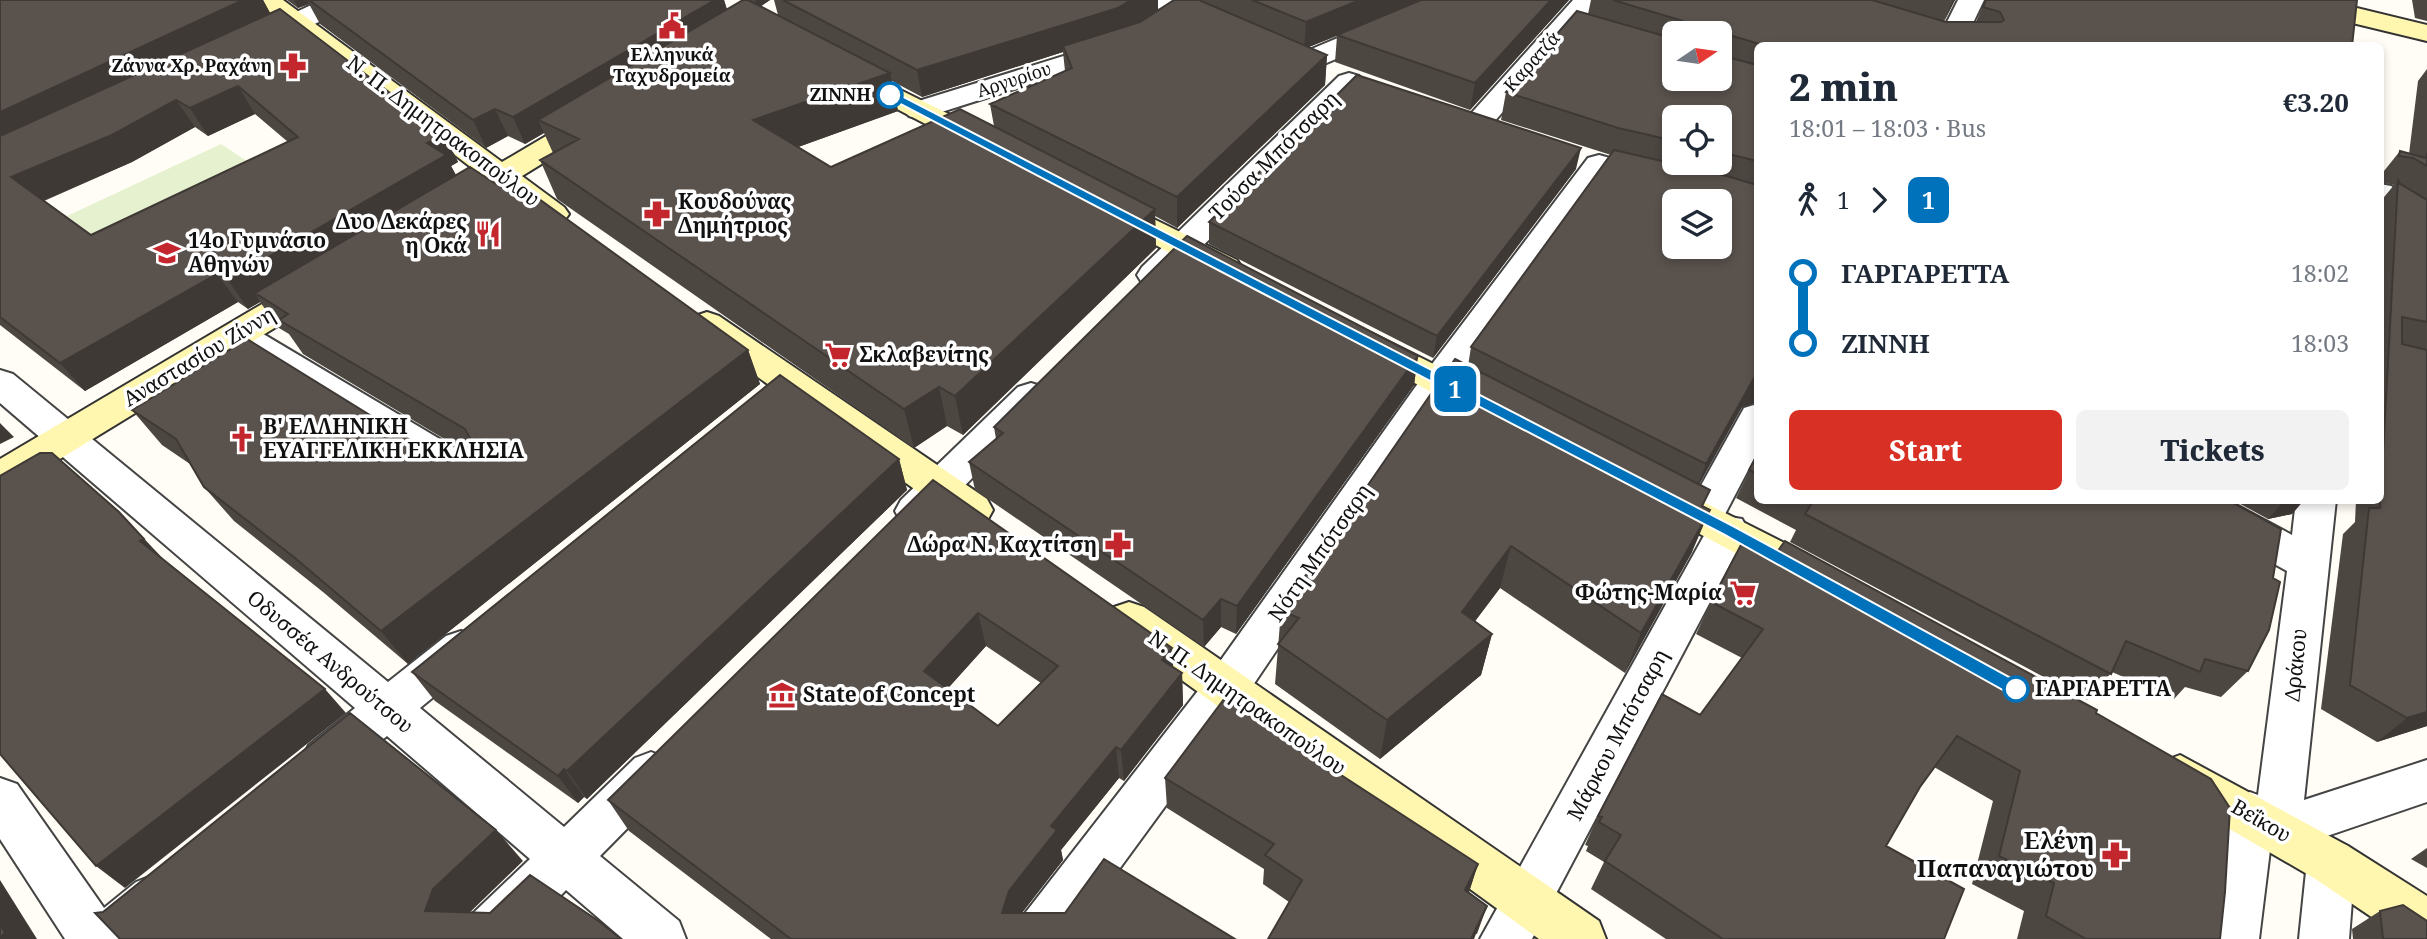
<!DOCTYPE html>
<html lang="en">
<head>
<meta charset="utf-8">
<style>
  body { margin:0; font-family:"Noto Serif",serif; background:#f2f2f3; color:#1f2937; height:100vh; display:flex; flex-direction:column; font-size:26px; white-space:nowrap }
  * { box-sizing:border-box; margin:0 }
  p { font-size:23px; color:#747a83 }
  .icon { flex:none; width:38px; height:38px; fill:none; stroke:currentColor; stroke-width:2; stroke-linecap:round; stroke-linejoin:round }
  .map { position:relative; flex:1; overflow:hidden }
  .details { position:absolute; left:1754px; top:42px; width:630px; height:462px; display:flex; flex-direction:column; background:#fff; border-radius:10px; box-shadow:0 4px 10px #0003 }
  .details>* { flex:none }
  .badge { padding:0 14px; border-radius:10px; font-size:24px; line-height:46px }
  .needle { width:46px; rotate:77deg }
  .controls { position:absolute; left:1662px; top:21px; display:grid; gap:14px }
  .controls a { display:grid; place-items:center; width:70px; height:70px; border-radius:10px; background:#fff; box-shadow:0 4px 10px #0003; font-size:35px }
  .map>.badge { position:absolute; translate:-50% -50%; box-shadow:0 0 0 4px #fff }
  .legs { display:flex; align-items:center; gap:10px; height:77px; padding:0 35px; font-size:23px }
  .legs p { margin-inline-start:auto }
  .headline { display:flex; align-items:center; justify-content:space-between; height:119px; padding:0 35px }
  h1 { font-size:38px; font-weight:800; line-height:52px }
  .button { display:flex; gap:14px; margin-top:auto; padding:14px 35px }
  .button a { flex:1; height:80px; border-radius:10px; background:#d93025; color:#fff; font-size:28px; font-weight:800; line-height:80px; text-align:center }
  .button a+a { background:#f2f2f3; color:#1f2937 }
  ul { padding:0 35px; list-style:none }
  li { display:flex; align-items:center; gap:24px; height:70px; font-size:26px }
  li i { display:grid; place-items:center; width:10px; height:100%; margin:0 9px; background:currentColor }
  li i::after { content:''; width:18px; height:18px; margin:-9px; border:5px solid; border-radius:50%; background:#fff }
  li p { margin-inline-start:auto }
  li:first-child i { background:linear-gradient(#0000 50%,currentColor 0) }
  li:last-child i { background:linear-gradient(currentColor 50%,#0000 0) }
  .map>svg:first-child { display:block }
  .pitch { fill:#e6f2cf }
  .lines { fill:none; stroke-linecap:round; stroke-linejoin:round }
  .street-casing { stroke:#444; stroke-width:4 }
  .secondary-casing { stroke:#333; stroke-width:4 }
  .street { fill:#fff; fill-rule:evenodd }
  .secondary { fill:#fff6b0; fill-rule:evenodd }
  .wall { fill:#4d4742; fill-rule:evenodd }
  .shaded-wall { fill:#3f3936 }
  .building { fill:#5a524d; stroke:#3f3936; stroke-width:2; fill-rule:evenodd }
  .line-1 { fill:#0072bc; stroke:#fff; stroke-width:2 }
  .stop-1-dot { fill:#fff; stroke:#0072bc; stroke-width:3.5 }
  .labels { text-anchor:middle; stroke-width:7; stroke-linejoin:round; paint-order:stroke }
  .far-poi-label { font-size:18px; font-weight:bold; fill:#111; stroke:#fff }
  .far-street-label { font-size:18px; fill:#111; stroke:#fff }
  .far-stop-label { font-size:18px; font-weight:bold; fill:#111; stroke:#fff; text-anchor:end }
  .street-label { font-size:21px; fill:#111; stroke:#fff }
  .poi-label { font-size:21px; font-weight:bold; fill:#111; stroke:#fff; text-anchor:start }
  .stop-label { font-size:21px; font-weight:bold; fill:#111; stroke:#fff; text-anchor:start }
  .near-poi-label { font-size:24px; font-weight:bold; fill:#111; stroke:#fff; text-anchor:end }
</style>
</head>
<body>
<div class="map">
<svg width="2427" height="939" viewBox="0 0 2427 939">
  <rect width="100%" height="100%" fill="#fffdf5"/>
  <path class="pitch" d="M221 144 268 175 112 251 67 216Z"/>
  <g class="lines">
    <g class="street-casing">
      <path id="street" d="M322 0H356L352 6 269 46H249L245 40 249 34Z
        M1148 0H1183L1226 18 1230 24 1226 30H1208L1152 6Z
        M1428 0H1463L1459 6 1315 68H1295L1291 62 1295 56Z
        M1573 0H1600L1487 130 1477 133 1467 130 1462 124 1467 118Z
        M1958 0H1984L1962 46H1935Z
        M1115 40 1125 42 1129 48 1125 54 929 116 919 119 909 116 904 110 909 104Z
        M1349 73 1359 76 1363 82 1359 88 1166 283 1154 286 1142 283 1137 275 1142 267 1339 76Z
        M1599 155 1610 158 1614 164 1452 390 1243 700 1068 939H1012L1019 921 1211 674 1426 372 1588 158Z
        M2380 184 2391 186 2427 209V233L2416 230 2380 207Z
        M238 322 250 326 485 466 490 476 485 486 471 490 457 486 226 342 221 334 226 326Z
        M0 370 13 374 388 682 446 636 461 631 476 636 483 649 476 662 420 708 564 827 635 758 651 752 667 758 674 773 667 788 600 856 679 921 686 939H623L566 890 518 939H458L465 921 530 859 387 736 341 773 325 779 309 773 302 759 309 745 355 708 0 403Z
        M1031 383 1044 387 1049 396 1044 405 929 522 915 526 901 522 895 511 901 500 1018 387Z
        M1757 404V453L1724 516 1742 519 1748 530 1532 939H1480L1706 532 1689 529 1683 518 1744 408Z
        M2173 500H2227L2292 535 2296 500H2336L2304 800 2427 760V802L2277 853 2270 850 2259 939H2209L2226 814 2233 799 2250 792 2258 795 2287 571 2178 511Z
        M0 778 17 784 104 908 136 882 154 875 172 882 179 899 172 916 144 939H65L0 839Z
        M2331 839 2348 846 2355 862 2349 939H2299L2307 862 2314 846Z"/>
    </g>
    <g class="secondary-casing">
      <path id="secondary" d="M253 0H283L502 162 585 113 595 110 605 113 610 119 605 125 522 176 564 207 569 214 564 221C539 227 519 204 500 189L482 196 471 194 466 187 481 175Z
        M2278 0H2324L2427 25V41L2282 6Z
        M850 65 997 138 1001 144 997 150 986 153 975 150 840 79 836 73 840 67Z
        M1111 198 1237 260 1242 268 1237 276 1225 279 1213 276 1100 215 1095 208 1100 201Z
        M313 278 325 281 330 289 325 297 14 487 0 491V459L301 281Z
        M707 312 719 316 987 499 993 510 987 521 973 525 959 521 695 332 690 324 695 316Z
        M1371 333 1498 396 1503 405 1498 414 1485 418 1472 414 1359 353 1353 345 1359 337Z
        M1660 480 1806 554 1813 565 1806 576 1792 581 1778 576 1646 505 1640 495 1646 485Z
        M1129 602 1144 607 1599 921 1606 939H1539L1114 631 1108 619 1114 607Z
        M2180 755 2348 846 2427 896V939H2404L2314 878 2164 791 2157 776 2164 761Z"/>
    </g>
    <use href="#street" class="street"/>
    <use href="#secondary" class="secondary"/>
  </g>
  <path class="wall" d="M0 0H263L270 13 444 134 458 162 451 166 456 175 748 350 760 384 408 664 323 592 234 521 204 487 190 464 162 445 132 410 433 454 450 458 466 452 303 354 289 334 279 328 260 302 248 309 238 302 85 391 0 325ZM255 114 288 142 91 235 44 201 132 162 195 127 208 136Z
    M287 0H724L727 10 742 1 740 0H770L761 6 778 15 774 0H1158V10L1174 0H1569L1470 110 1335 62 1337 36 1309 47 1327 55 1325 85 1177 228 1155 216 1156 248 963 435 947 426 914 448 557 199 540 160 553 153 544 133 525 144 508 136 486 148 320 24 309 4 298 8ZM1063 52 1065 71 990 104 994 126 831 167 798 147 898 111 892 81 922 97Z
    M1591 0H1955L1944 21 1976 22 1985 0H2357L2352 46H1757V402L1742 407 1699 484 1703 507 1692 552 1625 673 1500 588 1475 621 1492 634 1481 675 1380 759 1275 684 1281 611 1468 366 1471 347 1611 155 1501 120 1506 92 1588 14ZM1675 33H1720V79H1675ZM1675 117H1720V163H1675Z
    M2412 0H2427V21L2415 18Z
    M2427 69V726L2377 742 2321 709 2343 534 2355 522 2356 500H2380V202L2394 185 2380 182V176L2400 151 2409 154 2418 81Z
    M1576 169 1433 358 1209 244V222Z
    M1418 356 1414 385 1236 634 1221 627 1204 647 975 490 969 462 996 439 994 427Z
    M1757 455V500H2228L2248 671 2221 697 2185 687 2174 699 2112 672 2087 700 1790 542 1796 530 1736 498Z
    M899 459 907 490 587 799 584 797 578 803 435 701 412 672Z
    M933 480 1172 648 1173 667 1182 673 1183 705 1124 781 1119 778 1061 850 1063 860 1022 913 1235 939H771L629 831 608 800ZM986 646 1041 683 998 726 947 689Z
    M2233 500H2304L2292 514 2268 519Z
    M1775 555 2096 713 2220 939H2017L2024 911 1972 884 1993 801 1934 767 1920 787 1886 846 1944 939H1666L1591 889 1604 862 1586 851 1588 846 1585 845 1598 816 1700 715 1742 658 1696 634 1711 602Z
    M1165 778 1478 864 1469 892 1487 906 1477 934 1289 902 1263 884 1264 869 1167 808Z
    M2427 848V868L2411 859Z
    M2380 911 2427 939H2353L2352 929Z"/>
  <path class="shaded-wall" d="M243 0H263L274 20 0 150V112Z
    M294 0H307L309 4 298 8Z
    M715 0H724L731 22 538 120 544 133 525 144 513 117Z
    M755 0H770L757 9Z
    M1131 0H1158V10L1120 35 1063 46V52L922 97 917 70Z
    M1360 0H1421L1304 49 1306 22Z
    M1551 0H1569L1470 110 1475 83Z
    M1953 0H1955L1942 26Z
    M1327 55 1325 85 1177 228V197Z
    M890 73 898 111 765 159 753 120Z
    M238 86 255 114 208 136 190 108Z
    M176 100 195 127 132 162 33 205 11 177Z
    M495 109 508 136 486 148 473 120Z
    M444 134 458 162 451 166 460 183 255 293 260 302 248 309 228 280 427 143Z
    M1581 148 1576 169 1433 358 1437 336Z
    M1155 209 1156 248 963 435 955 396Z
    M217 274 238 302 85 391 60 363Z
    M748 350 760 384 408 664 381 631Z
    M1418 356 1414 385 1236 634 1237 606Z
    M1754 378H1757V402L1742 407 1695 492 1706 464Z
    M939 387 947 426 914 448 904 409Z
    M0 423 14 437 0 444Z
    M899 459 907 490 587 799 567 771Z
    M2285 500H2304L2292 514 2268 519Z
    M1710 510 1692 552 1625 673 1641 633Z
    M119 512 168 564 140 541Z
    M1511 546 1500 588 1452 652 1462 612Z
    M1221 599V627L1204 647 1203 620Z
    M978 613 986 646 934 704 924 671Z
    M1492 634 1481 675 1380 759 1387 720Z
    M1172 648 1174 681 1162 660Z
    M1182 673 1183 705 1124 781 1121 750Z
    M325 689 346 713 125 888 96 866Z
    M2427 712V726L2377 742 2407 718Z
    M1116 747 1119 778 1061 850 1063 860 1017 919 1002 913 1009 891 1051 826Z
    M564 769 584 797 578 803 558 776Z
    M496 830 523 861 463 919 425 911 433 889Z
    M1478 864 1469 892 1465 890Z
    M0 880 37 939H0Z
    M1487 906 1474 939H1471Z"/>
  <path class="building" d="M0 0H243L0 112Z
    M309 0H715L513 117 495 109 473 120Z
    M743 0H748L890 73 753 120 831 167 960 109 1155 209 955 396 939 387 904 409 540 160 579 139 538 120Z
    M783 0H1131L1118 8 917 70Z
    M1174 0H1199L1327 55 1177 197 990 104 1072 68 1063 46 1140 22Z
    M1252 0H1360L1306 22Z
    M1421 0H1551L1475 83 1337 35Z
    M1613 0H1872L1946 22H2001L2004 20 2000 12 1983 7 1986 0H2357L2352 46H1766L1729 35 1726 38V49L1720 50V33H1684L1683 21Z
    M280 9 444 134 427 143 446 155 228 280 217 274 60 363 0 317V136ZM238 86 298 137 91 235 11 177 112 135 176 100 190 108Z
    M1577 11 1675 39V79H1720V55L1757 65V161L1720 152V117H1675V141L1618 128 1506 92Z
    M1357 75 1581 148 1437 336 1209 222Z
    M1614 150 1727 176 1757 185V378H1754L1706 464 1471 347ZM1675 201H1720V247H1675Z
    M2400 151 2426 158 2427 153V166L2413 158 2399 156Z
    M470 167 501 187 514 181 748 350 381 631 295 558 204 487 176 439 132 410 247 339 433 454 450 458 466 453 471 440 465 429 279 320 288 314 255 293Z
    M2398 179 2399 183 2427 200V322L2402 317V344L2427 350V712L2407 718 2350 685 2369 508H2380Z
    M1187 236 1418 356 1237 606 1221 599 1203 620 969 462 1003 433 994 427Z
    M1455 359 1710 490 1702 506 1710 510 1641 633 1511 546 1462 612 1492 634 1387 720 1278 644 1299 618 1281 611Z
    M780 375 899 459 567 771 564 769 558 776 412 672Z
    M40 453H52L119 512 144 539 140 541 325 689 96 866 0 754V476Z
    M1757 455V474L1749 470Z
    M933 480 1172 648 1162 660 1182 673 1121 750 1116 747 1051 826 1057 830 1009 891 1002 913H1065L1104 859 1235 939H791L608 800ZM978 613 1058 666 998 726 924 671Z
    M1807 500H2228L2281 529 2273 578 2280 582 2269 630 2248 671 2205 659 2200 672 2126 641 2111 674 1805 514 1812 503Z
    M1744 539 1775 555 1785 541 2097 710 2096 713 2211 779 2230 808 2225 892 2220 939H2086L2046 916 2054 883 1999 856 2020 771 1957 736 1920 787 1886 846 1964 889 1944 939H1723L1605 861 1621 835 1599 822 1602 817 1598 816 1662 694 1700 715 1763 629 1711 602Z
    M1224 699 1478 864 1465 890 1487 906 1471 939H1268L1302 880 1265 855 1274 844 1165 778Z
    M350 713 496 830 433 889 425 911 490 913 530 875 600 922 621 939H120L95 913 103 912Z
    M2403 905 2427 921V939H2383L2380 911Z
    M0 924 5 933 0 937Z"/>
  <path class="line-1" d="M887 92H894L1733 526 2022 684V694H2010L1723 534 887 97Z"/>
  <defs>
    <g id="civic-bare" transform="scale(2.1)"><path d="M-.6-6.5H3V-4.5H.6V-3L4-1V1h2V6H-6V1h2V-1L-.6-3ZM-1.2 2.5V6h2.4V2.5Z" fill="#c4262e" stroke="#fff" stroke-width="2.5" paint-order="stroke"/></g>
    <g id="pharmacy-bare" transform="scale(2.1)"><path d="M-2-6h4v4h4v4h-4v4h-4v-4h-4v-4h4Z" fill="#c4262e" stroke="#fff" stroke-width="2.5" paint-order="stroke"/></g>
    <g id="restaurant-bare" transform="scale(2.1)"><path d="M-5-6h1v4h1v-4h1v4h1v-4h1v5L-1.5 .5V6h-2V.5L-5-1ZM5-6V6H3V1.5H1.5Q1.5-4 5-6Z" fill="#c4262e" stroke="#fff" stroke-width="2.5" paint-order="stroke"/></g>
    <g id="school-bare" transform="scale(2.1)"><path d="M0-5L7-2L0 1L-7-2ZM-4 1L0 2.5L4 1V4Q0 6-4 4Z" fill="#c4262e" stroke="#fff" stroke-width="2.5" paint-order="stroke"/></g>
    <g id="supermarket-bare" transform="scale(2.1)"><path d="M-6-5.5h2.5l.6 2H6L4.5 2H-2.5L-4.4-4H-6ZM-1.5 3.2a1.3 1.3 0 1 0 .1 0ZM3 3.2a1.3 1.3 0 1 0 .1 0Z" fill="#c4262e" stroke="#fff" stroke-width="2.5" paint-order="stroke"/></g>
    <g id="church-bare" transform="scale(2.1)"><path d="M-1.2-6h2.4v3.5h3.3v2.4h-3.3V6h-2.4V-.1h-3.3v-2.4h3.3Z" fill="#c4262e" stroke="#fff" stroke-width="2.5" paint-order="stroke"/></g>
    <g id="museum-bare" transform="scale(2.1)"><path d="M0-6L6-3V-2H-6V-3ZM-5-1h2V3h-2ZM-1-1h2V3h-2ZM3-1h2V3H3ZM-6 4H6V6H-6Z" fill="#c4262e" stroke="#fff" stroke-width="2.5" paint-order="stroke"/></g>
  </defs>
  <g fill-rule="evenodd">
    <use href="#civic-bare" x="672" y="26"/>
    <use href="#pharmacy-bare" x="293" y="66"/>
    <use href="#pharmacy-bare" x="657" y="214"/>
    <use href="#restaurant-bare" x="488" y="234"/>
    <use href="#school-bare" x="167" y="253"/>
    <use href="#supermarket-bare" x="838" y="355"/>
    <use href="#church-bare" x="242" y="439"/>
    <use href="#pharmacy-bare" x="1118" y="545"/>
    <use href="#supermarket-bare" x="1743" y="593"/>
    <use href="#museum-bare" x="782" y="695"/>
    <use href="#pharmacy-bare" x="2115" y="855"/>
  </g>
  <g class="stop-1-dot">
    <circle cx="890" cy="95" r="12"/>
    <circle cx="2016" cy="689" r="12"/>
  </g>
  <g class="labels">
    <g class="far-poi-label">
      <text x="672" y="61">Ελληνικά<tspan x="672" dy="21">Ταχυδρομεία</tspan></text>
      <text x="272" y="72" text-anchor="end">Ζάννα Χρ. Ραχάνη</text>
    </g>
    <g class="far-street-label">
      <text transform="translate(1532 62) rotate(-48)" y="6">Καρατζά</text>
      <text transform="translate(1014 80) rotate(-18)" y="6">Αργυρίου</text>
    </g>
    <g class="far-stop-label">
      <text x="871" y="101">ΖΙΝΝΗ</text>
    </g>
    <g class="street-label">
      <text transform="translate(443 131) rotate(37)" y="7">Ν. Π. Δημητρακοπούλου</text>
      <text transform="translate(1274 156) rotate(-45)" y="7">Τούσα Μπότσαρη</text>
      <text transform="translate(199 357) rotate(-31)" y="7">Αναστασίου Ζίννη</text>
      <text transform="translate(1320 553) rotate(-55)" y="7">Νότη Μπότσαρη</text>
      <text transform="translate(330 662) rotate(40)" y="7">Οδυσσέα Ανδρούτσου</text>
      <text transform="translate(2296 665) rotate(-84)" y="7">Δράκου</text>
      <text transform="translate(1247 703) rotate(35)" y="7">Ν. Π. Δημητρακοπούλου</text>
      <text transform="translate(1618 735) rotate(-62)" y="7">Μάρκου Μπότσαρη</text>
      <text transform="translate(2261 821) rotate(30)" y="7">Βεΐκου</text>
    </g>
    <g class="poi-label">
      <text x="678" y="209">Κουδούνας<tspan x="678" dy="24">Δημήτριος</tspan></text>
      <text x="467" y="229" text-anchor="end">Δυο Δεκάρες<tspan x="467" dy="24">η Οκά</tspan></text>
      <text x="188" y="248">14ο Γυµνάσιο<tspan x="188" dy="24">Αθηνών</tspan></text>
      <text x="859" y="362">Σκλαβενίτης</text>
      <text x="263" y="434">Β' ΕΛΛΗΝΙΚΗ<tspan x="263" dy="24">ΕΥΑΓΓΕΛΙΚΗ ΕΚΚΛΗΣΙΑ</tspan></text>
      <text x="1097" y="552" text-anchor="end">Δώρα Ν. Καχτίτση</text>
      <text x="1722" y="600" text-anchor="end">Φώτης-Μαρία</text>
      <text x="803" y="702">State of Concept</text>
    </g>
    <g class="stop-label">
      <text x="2035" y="696">ΓΑΡΓΑΡΕΤΤΑ</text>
    </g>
    <g class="near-poi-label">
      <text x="2094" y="849">Ελένη<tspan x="2094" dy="28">Παπαναγιώτου</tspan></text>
    </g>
  </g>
</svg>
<div class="controls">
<a><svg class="needle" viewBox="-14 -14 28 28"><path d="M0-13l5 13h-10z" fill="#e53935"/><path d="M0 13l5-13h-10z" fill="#747a83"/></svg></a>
<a><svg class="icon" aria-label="locate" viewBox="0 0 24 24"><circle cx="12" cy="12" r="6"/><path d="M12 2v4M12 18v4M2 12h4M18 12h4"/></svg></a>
<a><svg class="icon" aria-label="layers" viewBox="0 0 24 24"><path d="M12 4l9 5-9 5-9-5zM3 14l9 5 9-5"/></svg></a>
</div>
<b class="badge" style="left:1455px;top:389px;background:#0072bc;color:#fff">1</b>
<section class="details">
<div class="headline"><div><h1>2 min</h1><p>18:01 – 18:03 · Bus</p></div><b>€3.20</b></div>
<div class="legs"><svg class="icon" aria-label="walk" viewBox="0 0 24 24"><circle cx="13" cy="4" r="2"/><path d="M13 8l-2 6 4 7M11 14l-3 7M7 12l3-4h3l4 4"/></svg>1<svg class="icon" aria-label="forward" viewBox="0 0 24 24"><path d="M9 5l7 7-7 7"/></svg><b class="badge" style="background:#0072bc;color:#fff">1</b></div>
<ul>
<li><i style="color:#0072bc"></i><b>ΓΑΡΓΑΡΕΤΤΑ</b><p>18:02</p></li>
<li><i style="color:#0072bc"></i><b>ΖΙΝΝΗ</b><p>18:03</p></li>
</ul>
<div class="button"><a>Start</a><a>Tickets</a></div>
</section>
</div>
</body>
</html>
